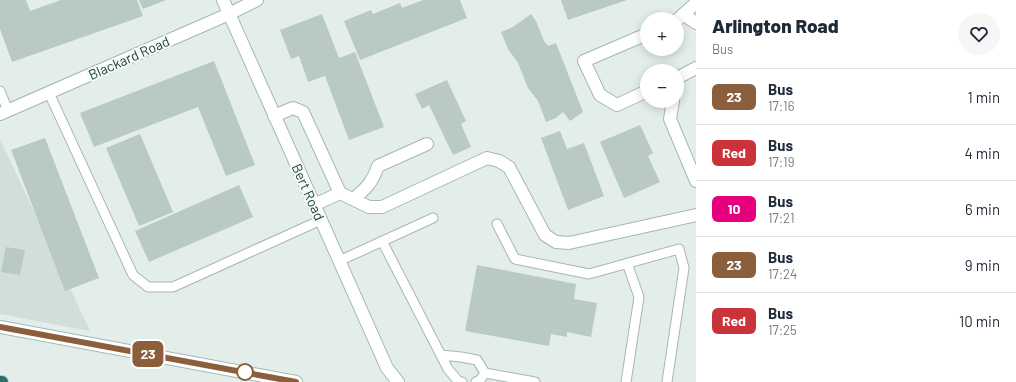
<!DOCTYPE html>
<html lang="en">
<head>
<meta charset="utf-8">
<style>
  body { margin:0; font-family:Barlow,sans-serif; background:#f6f6f7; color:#1f2937; height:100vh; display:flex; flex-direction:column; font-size:15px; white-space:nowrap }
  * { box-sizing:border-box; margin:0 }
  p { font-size:13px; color:#747a83 }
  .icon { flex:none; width:22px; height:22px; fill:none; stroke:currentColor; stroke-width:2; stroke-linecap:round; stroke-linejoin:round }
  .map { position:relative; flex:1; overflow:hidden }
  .panel { display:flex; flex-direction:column; background:#fff; width:320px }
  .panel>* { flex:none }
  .badge { padding:0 8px; border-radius:6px; font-size:14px; line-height:26px }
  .tools { position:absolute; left:640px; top:12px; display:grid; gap:8px }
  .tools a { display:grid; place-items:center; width:44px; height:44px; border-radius:50%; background:#fff; box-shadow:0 2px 10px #0003; font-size:20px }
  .map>.badge { position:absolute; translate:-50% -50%; box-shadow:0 0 0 2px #fff }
  .round { display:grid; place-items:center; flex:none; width:42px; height:42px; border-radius:21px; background:#f6f6f7 }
  .overview { display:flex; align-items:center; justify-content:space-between; height:68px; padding:0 16px }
  h1 { font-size:19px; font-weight:800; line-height:30px }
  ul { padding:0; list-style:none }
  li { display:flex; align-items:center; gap:12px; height:56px; padding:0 16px; border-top:1px solid #e0e1e3 }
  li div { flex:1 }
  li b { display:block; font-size:15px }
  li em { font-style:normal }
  li .badge { min-width:44px; font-weight:700; text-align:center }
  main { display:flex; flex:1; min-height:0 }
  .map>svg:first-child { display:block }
  .built { fill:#d1ded9 }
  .building { fill:#b8cac3 }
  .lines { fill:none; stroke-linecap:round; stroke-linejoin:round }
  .service-casing { stroke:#a5b7b2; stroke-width:11 }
  .minor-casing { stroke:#a5b7b2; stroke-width:14 }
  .secondary-casing { stroke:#a0bbb3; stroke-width:14 }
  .motorway-casing { stroke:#c1cac8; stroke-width:14 }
  .service { stroke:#fff; stroke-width:9 }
  .minor { stroke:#fff; stroke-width:12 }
  .secondary { stroke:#fff; stroke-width:12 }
  .motorway { stroke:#297265; stroke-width:12 }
  .line-casing { stroke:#fff; stroke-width:9 }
  .line { stroke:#8b5e3c; stroke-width:6 }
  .stop-dot { fill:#fff; stroke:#8b5e3c; stroke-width:2 }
  .labels { text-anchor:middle; stroke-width:4; stroke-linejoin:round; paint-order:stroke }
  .street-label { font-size:14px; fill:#20423a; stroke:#f4faf7 }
</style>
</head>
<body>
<main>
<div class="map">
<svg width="696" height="382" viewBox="0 0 696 382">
  <rect width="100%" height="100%" fill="#e3eeea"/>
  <path class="built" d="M0 139 90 331 0 314Z"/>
  <path class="building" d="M0 0H26L30 11 61 0H137L143 16 12 62 0 29Z
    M139 0H166L143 9Z
    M423 0H460L467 18 360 60 344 21 371 10 373 14 400 3 402 8Z
    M561 0H627L568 20Z
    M322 14 339 58 355 52 384 127 349 140 325 76 308 82 299 56 291 59 280 30Z
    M531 14 536 21 544 41 548 46 556 43 583 112 570 121 563 112 556 118 546 122 538 101 528 88 518 63 508 49 501 32 513 27Z
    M214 61 255 165 226 176 198 107 94 147 80 113Z
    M447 80 466 121 461 124 471 147 453 155 429 105 422 109 415 94Z
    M640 125 653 153 648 156 660 182 624 198 600 142Z
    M560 131 567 149 584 143 604 196 568 210 541 138Z
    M140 134 173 212 139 226 106 148Z
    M45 138 99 278 65 291 11 150Z
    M239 185 253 217 149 262 135 231Z
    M6 247 25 250 20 275 1 272Z
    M477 265 576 284 574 299 597 303 591 337 567 332V337L551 334 549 346 465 331Z"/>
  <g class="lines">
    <g class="service-casing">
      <path id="service" d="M0 91 8 111
        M49 93 133 275 148 287H173L321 220
        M497 224 515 259 589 274 679 249 684 268 667 382
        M382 241 448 369 458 381 462 382
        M339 261 433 218
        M441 355 461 357 477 360 485 373 480 380 476 382
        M485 373 535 382
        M626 382 639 297 627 263"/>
    </g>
    <g class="minor-casing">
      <path id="minor" d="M223 0 387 368 398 382
        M684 15 696 23
        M677 20 696 3
        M647 34 584 61 600 95 617 105 647 91
        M677 78 696 68
        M673 101 670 119 696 181
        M0 114 229 14 257 0
        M274 116 293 108 303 112 340 193 369 207H382L487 158 499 161 509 167 545 235 556 242 569 243 696 215
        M353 199C366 189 372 183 378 166L427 144
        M314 205 340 193"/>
    </g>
    <g class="secondary-casing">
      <path id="secondary" d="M0 327 296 382"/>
    </g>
    <g class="motorway-casing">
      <path id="motorway" d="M0 382H2"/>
    </g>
    <use href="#service" class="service"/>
    <use href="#minor" class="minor"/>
    <use href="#secondary" class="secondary"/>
    <use href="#motorway" class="motorway"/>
  </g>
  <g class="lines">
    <g class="line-casing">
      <path id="line" d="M0 327 296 382"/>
    </g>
    <use href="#line" class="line"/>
  </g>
  <circle class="stop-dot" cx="245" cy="372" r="8"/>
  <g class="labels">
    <g class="street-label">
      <text transform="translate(129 58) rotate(-24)" y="5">Blackard Road</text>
      <text transform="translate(308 192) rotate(66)" y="5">Bert Road</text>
    </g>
  </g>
</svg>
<div class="tools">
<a>+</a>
<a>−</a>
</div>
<b class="badge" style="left:148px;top:354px;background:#8b5e3c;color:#fff">23</b>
</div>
<section class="panel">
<div class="overview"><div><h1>Arlington Road</h1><p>Bus</p></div><a class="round"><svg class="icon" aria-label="heart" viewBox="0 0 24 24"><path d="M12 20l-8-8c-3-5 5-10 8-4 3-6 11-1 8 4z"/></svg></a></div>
<ul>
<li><span class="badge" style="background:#8b5e3c;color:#fff">23</span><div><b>Bus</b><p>17:16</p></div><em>1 min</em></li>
<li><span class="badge" style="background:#cb333b;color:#fff">Red</span><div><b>Bus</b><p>17:19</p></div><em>4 min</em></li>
<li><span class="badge" style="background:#e6007e;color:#fff">10</span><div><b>Bus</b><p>17:21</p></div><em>6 min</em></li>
<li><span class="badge" style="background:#8b5e3c;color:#fff">23</span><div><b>Bus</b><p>17:24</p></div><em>9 min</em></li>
<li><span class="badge" style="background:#cb333b;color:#fff">Red</span><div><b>Bus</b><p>17:25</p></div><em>10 min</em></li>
</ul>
</section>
</main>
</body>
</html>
